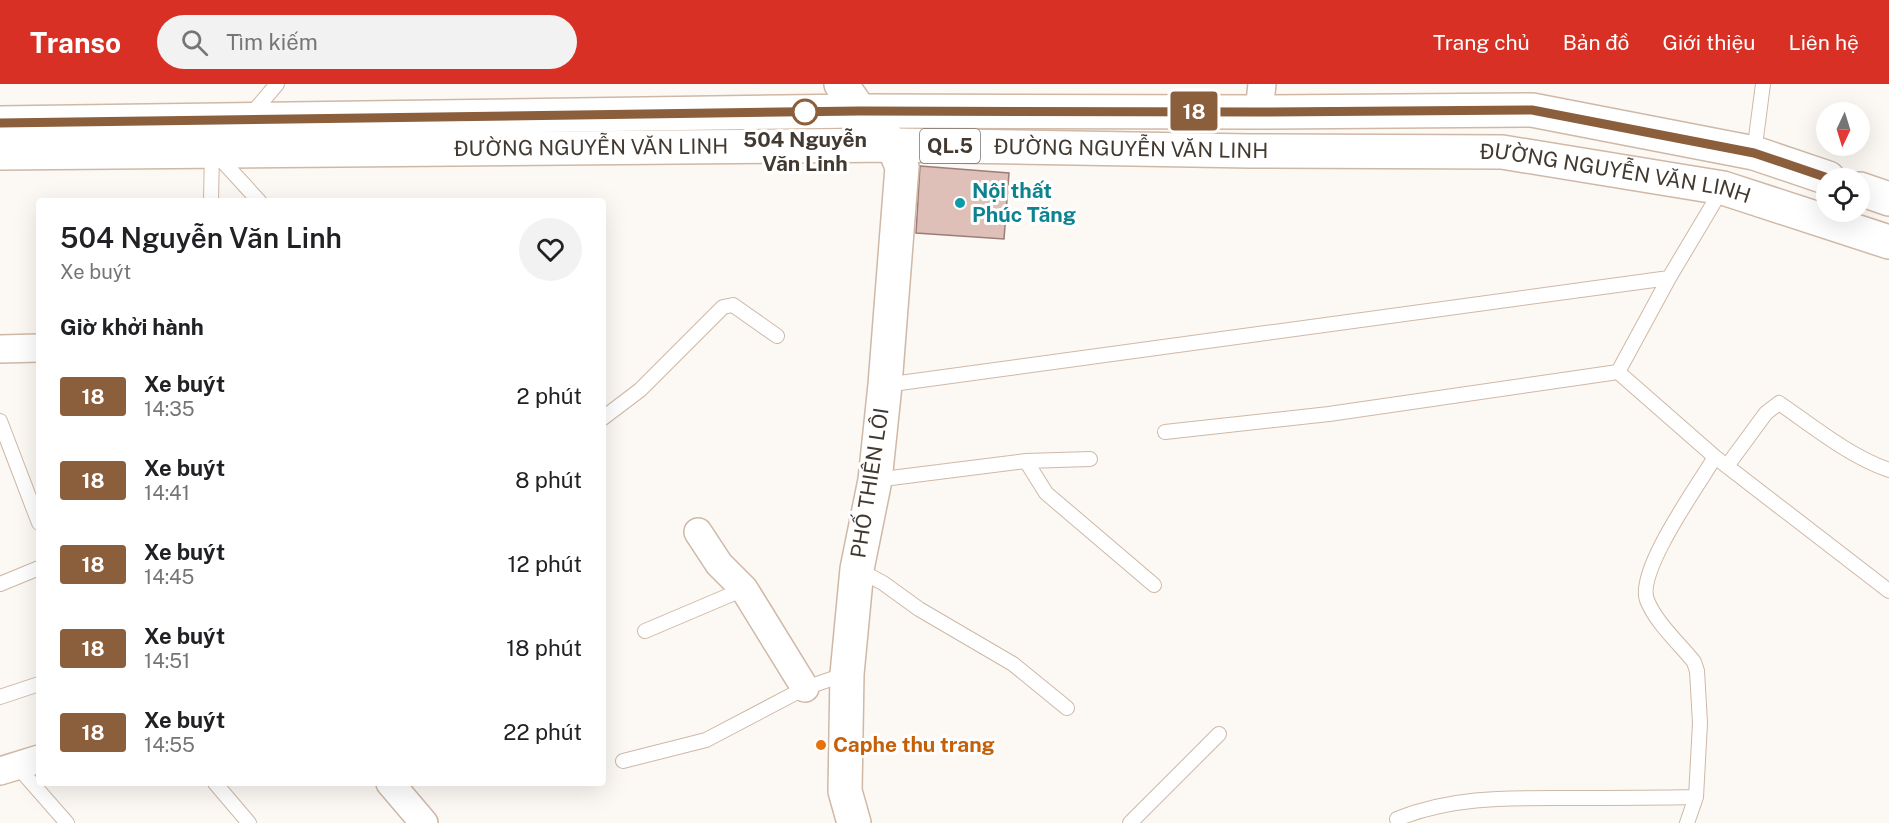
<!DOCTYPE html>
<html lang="vi">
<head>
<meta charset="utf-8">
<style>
  body { margin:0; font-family:"Public Sans",sans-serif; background:#f2f2f2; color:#202124; height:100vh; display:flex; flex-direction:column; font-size:22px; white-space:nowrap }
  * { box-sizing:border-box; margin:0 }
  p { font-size:20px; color:#757577 }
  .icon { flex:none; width:33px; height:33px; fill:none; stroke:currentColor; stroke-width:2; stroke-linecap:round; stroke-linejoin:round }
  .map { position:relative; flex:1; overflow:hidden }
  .side { position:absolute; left:36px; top:114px; width:570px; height:588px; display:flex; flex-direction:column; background:#fff; border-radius:6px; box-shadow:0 6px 24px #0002 }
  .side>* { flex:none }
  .badge { padding:0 12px; border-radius:4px; font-size:21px; line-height:39px }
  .needle { width:39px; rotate:184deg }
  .buttons { position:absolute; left:1816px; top:18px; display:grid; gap:12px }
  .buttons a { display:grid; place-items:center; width:54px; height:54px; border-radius:50%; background:#fff; box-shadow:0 6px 24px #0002; font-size:30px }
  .map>.badge { position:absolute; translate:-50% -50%; box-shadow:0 0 0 3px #fff }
  h2 { padding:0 24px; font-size:22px; line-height:54px }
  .round { display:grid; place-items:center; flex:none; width:63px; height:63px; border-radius:32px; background:#f2f2f2 }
  .overview { display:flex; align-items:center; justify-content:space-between; height:102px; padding:0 24px }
  h1 { font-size:28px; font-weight:600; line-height:45px }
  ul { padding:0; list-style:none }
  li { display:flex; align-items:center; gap:18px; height:84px; padding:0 24px }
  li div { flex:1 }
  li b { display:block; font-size:22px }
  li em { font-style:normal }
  li .badge { min-width:66px; font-weight:700; text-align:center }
  header { display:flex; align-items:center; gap:36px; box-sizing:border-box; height:84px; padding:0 30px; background:#d93025; color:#fff }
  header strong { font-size:28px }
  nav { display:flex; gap:33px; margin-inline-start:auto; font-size:21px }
  .search { width:420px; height:54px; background:#f2f2f2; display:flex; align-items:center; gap:15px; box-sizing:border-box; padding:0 21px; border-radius:33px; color:#757577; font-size:22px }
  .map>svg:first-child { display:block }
  .building { fill:#dfc0b9; stroke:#9b7e78; stroke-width:1.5 }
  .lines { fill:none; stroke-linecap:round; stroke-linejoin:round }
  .lane-casing { stroke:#cfb8a6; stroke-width:16 }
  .street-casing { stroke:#cfb8a6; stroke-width:30 }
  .secondary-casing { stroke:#cfb8a6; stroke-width:36 }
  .highway-casing { stroke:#cfb8a6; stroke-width:36 }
  .lane { stroke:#fff; stroke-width:14 }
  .street { stroke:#fff; stroke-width:27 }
  .secondary { stroke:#fff; stroke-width:33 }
  .highway { stroke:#fff; stroke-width:33 }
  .line-casing { stroke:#fff; stroke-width:14 }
  .line { stroke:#8b5e3c; stroke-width:9 }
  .stop-dot { fill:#fff; stroke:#8b5e3c; stroke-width:3 }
  .culture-dot { fill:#0f9aa8; stroke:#fff; stroke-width:2 }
  .food-dot { fill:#e8710a; stroke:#fff; stroke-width:2 }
  .labels { text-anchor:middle; stroke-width:6; stroke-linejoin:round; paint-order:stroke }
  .shield { fill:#fff; stroke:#7b746f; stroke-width:1.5 }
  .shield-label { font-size:20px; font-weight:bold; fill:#423931 }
  .stop-label { font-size:21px; font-weight:bold; fill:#423931; stroke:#fff }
  .street-label { font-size:21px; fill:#423931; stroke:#fff }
  .culture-label { font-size:21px; font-weight:bold; fill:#0d838f; stroke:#fff; text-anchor:start }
  .food-label { font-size:21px; font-weight:bold; fill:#c56008; stroke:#fff; text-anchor:start }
</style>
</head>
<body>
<header>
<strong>Transo</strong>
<div class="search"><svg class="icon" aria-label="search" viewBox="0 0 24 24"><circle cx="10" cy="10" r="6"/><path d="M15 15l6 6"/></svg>Tìm kiếm</div>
<nav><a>Trang chủ</a><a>Bản đồ</a><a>Giới thiệu</a><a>Liên hệ</a></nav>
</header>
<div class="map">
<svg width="1889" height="739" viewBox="0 0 1889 739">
  <rect width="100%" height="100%" fill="#fcf8f4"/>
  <path class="building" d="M920 82 1009 89 1004 155 916 149Z"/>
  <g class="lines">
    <g class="lane-casing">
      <path id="lane" d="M249 33 277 0
        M1754 69 1763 0
        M216 70 259 117
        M211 117 212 66
        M1618 288 1715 373 1889 507
        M885 301 1669 194 1722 105
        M603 334 640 306 723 223 733 221 777 252
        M0 337 39 439
        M1165 348 1329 330 1618 288 1669 194
        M1026 377 1046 409 1154 501
        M1727 382 1766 329 1779 319C1814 343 1849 372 1889 386
        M875 396 1026 377 1090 375
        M857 485 883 499 919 525 1013 580 1067 624
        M0 500 39 484
        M645 547 744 505
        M0 613 39 600
        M623 677 706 656 805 604 846 590
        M17 682 67 739
        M215 699 249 739
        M1397 735C1451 713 1506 714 1563 714 1608 714 1652 714 1696 713
        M1130 739 1219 650
        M1687 739 1696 713 1700 639 1697 587 1694 578C1679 559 1656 539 1647 516 1636 487 1699 400 1715 373"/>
    </g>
    <g class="street-casing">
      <path id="street" d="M1259 28 1262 0
        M0 265 39 264
        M698 448 719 480 744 505 805 604
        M0 687 39 675
        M390 699 424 739"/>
    </g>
    <g class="secondary-casing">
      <path id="secondary" d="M841 0 860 27 893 61 902 83 885 301 875 396 857 485 847 590 845 707 854 739"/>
    </g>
    <g class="highway-casing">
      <g id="highway">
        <path d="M0 39 860 27 1259 28 1532 26 1754 69 1828 94"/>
        <path id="s1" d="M0 69 893 61 1250 67 1502 68 1723 104 1889 158"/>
        <path d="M1860 105 1889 115"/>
      </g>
    </g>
    <use href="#lane" class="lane"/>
    <use href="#street" class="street"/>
    <use href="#secondary" class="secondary"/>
    <use href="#highway" class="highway"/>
  </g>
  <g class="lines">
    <g class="line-casing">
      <path id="line" d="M0 39 860 27 1259 28 1532 26 1754 69 1828 94"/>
    </g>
    <use href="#line" class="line"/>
  </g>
  <circle class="stop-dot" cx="805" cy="28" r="12"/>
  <circle class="culture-dot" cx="960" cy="119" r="6"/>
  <circle class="food-dot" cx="821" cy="661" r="6"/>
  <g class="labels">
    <rect class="shield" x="920" y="45" width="60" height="34" rx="4.5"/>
    <g class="shield-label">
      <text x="950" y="69">QL.5</text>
    </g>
    <g class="stop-label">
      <text x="805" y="63">504 Nguyễn<tspan x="805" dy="24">Văn Linh</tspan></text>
    </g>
    <g class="street-label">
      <text dy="7" stroke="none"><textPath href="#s1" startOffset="591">ĐƯỜNG NGUYỄN VĂN LINH</textPath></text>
      <text dy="7" stroke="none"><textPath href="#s1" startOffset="1131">ĐƯỜNG NGUYỄN VĂN LINH</textPath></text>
      <text dy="7" stroke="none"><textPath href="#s1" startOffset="1617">ĐƯỜNG NGUYỄN VĂN LINH</textPath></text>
      <text transform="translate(870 399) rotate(-81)" y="7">PHỐ THIÊN LÔI</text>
    </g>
    <g class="culture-label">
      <text x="972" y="114">Nội thất<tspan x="972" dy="24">Phúc Tăng</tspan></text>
    </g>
    <g class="food-label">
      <text x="833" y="668">Caphe thu trang</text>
    </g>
  </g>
</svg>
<div class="buttons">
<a><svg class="needle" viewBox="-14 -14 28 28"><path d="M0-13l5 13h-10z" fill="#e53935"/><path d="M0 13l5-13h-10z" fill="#757577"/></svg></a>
<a><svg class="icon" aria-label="locate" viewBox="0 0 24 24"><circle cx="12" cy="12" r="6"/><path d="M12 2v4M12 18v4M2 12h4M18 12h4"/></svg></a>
</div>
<b class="badge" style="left:1194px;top:27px;background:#8b5e3c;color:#fff">18</b>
<section class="side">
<div class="overview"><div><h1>504 Nguyễn Văn Linh</h1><p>Xe buýt</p></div><a class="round"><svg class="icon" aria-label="heart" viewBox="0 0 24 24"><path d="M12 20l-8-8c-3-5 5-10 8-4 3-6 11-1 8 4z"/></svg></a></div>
<h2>Giờ khởi hành</h2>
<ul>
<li><span class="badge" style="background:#8b5e3c;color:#fff">18</span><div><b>Xe buýt</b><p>14:35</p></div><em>2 phút</em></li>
<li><span class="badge" style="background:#8b5e3c;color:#fff">18</span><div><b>Xe buýt</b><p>14:41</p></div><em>8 phút</em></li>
<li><span class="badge" style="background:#8b5e3c;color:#fff">18</span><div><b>Xe buýt</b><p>14:45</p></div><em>12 phút</em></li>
<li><span class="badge" style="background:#8b5e3c;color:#fff">18</span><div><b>Xe buýt</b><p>14:51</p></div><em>18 phút</em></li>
<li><span class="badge" style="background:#8b5e3c;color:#fff">18</span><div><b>Xe buýt</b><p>14:55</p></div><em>22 phút</em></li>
</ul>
</section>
</div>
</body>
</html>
